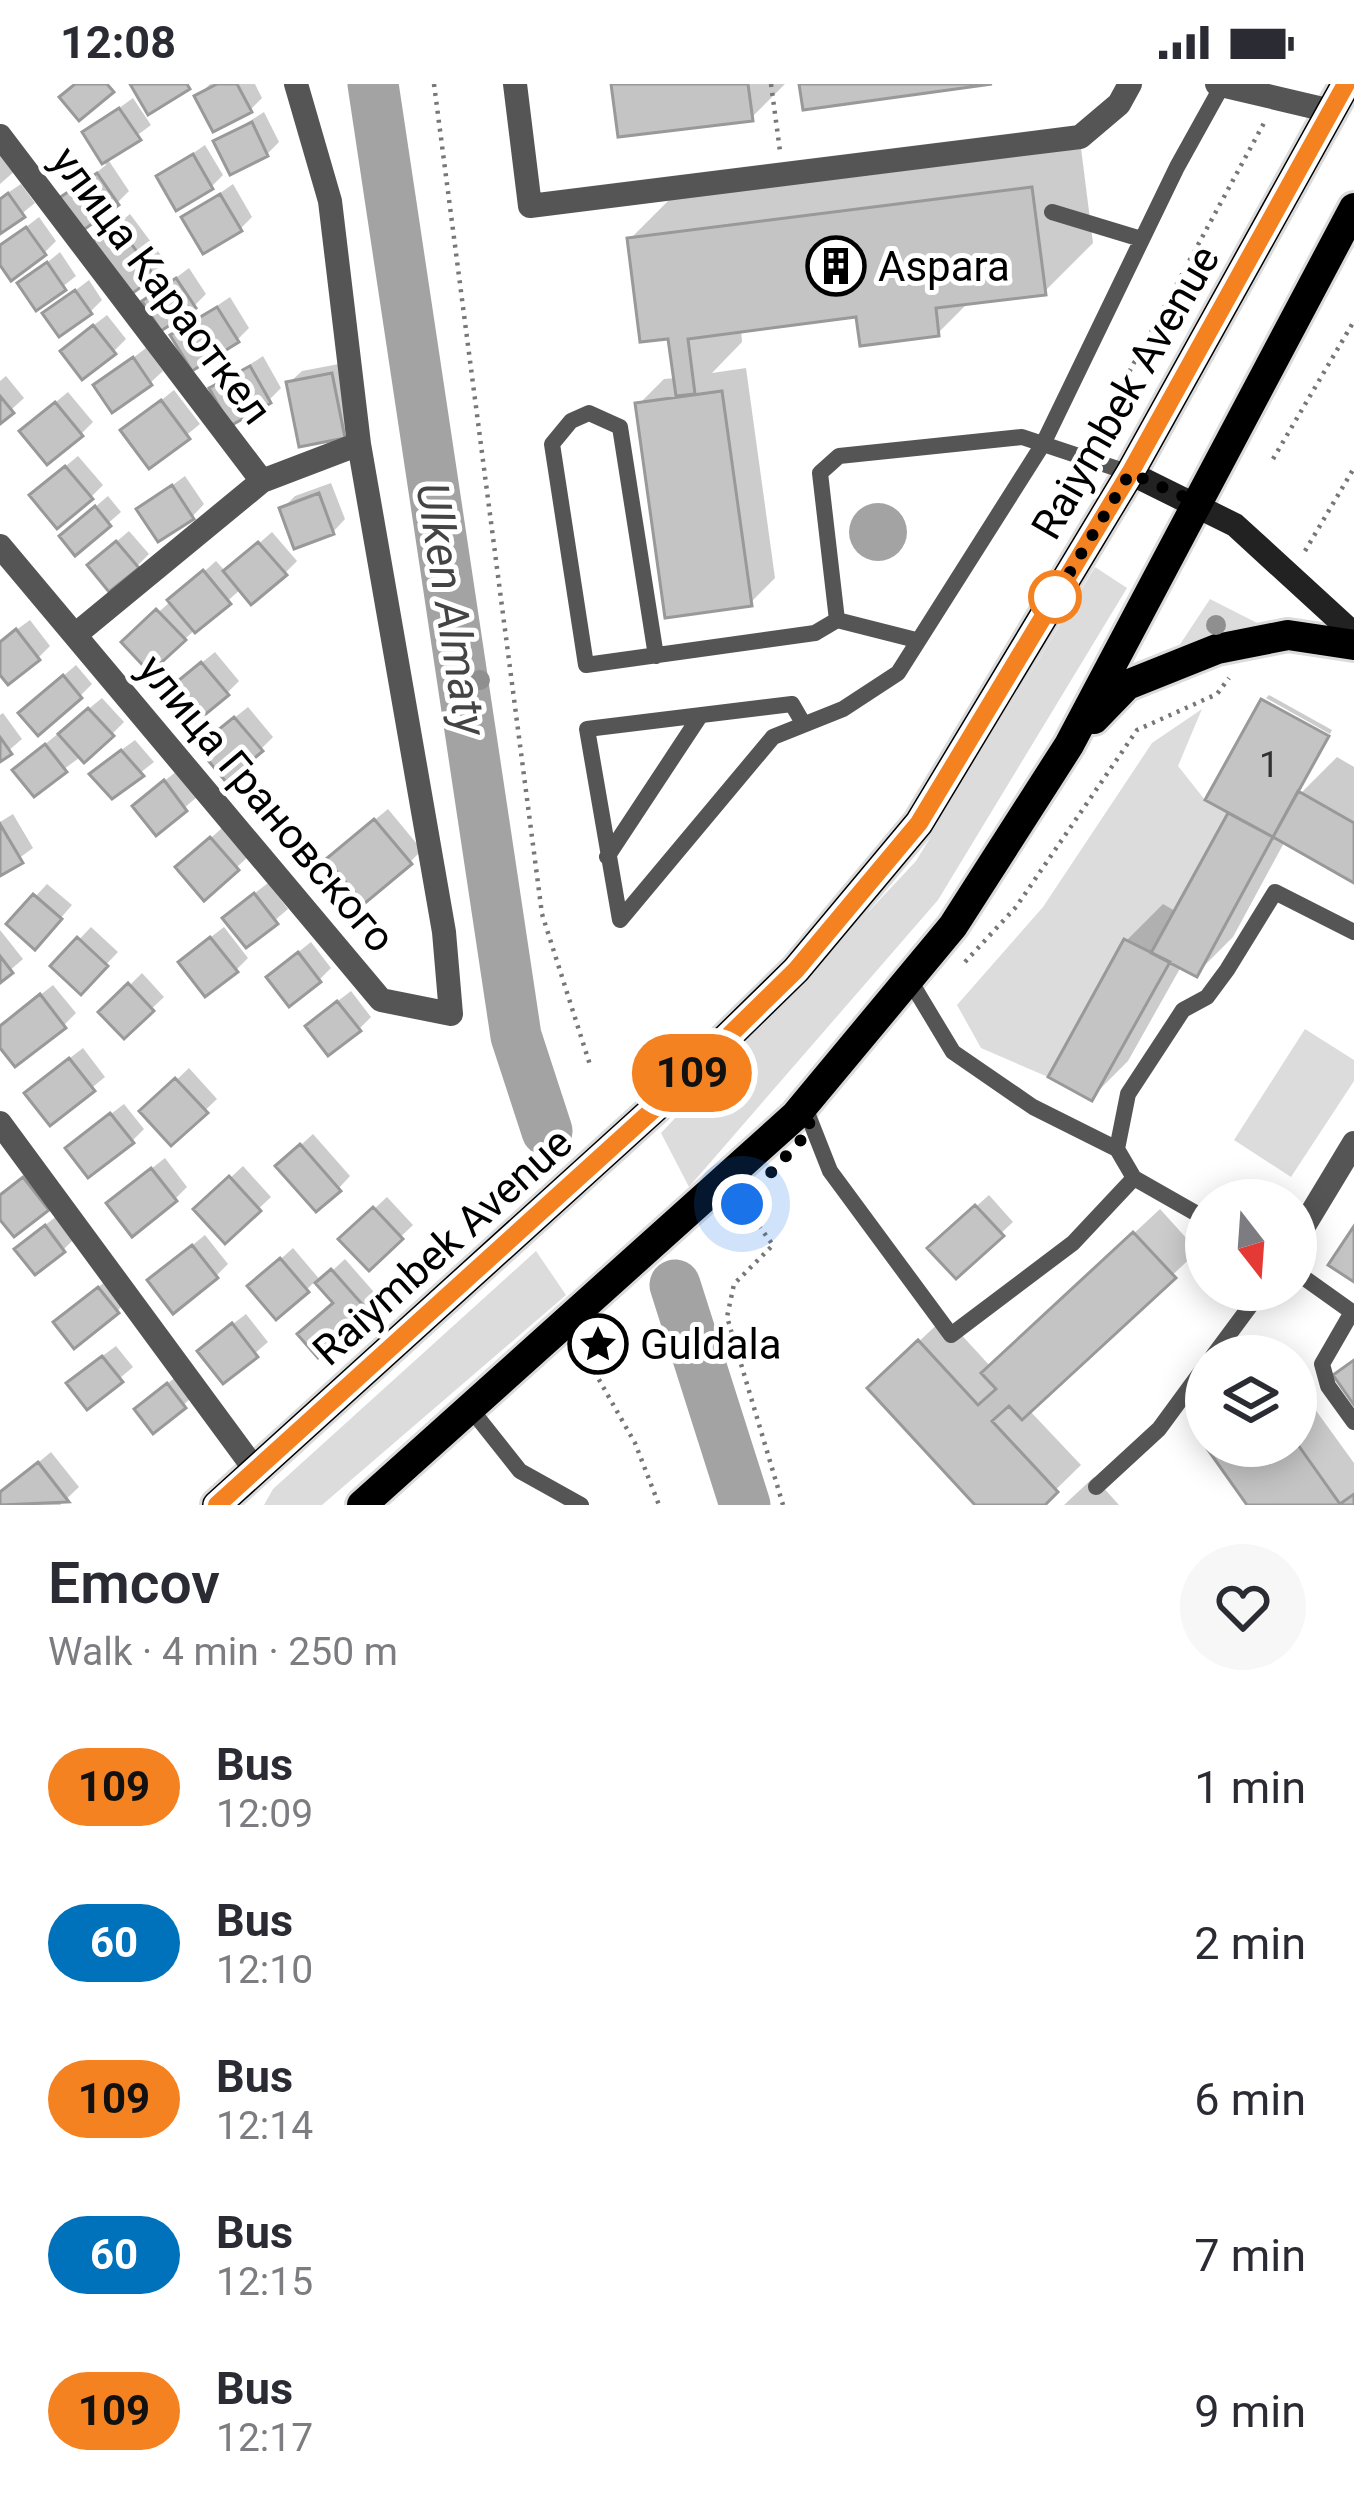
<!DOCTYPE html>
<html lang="en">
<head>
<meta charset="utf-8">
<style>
  body { margin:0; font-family:Roboto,sans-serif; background:#f7f7f7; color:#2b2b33; height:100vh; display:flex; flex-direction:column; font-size:45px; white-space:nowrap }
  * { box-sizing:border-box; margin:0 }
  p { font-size:39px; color:#7c7c81 }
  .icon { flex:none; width:66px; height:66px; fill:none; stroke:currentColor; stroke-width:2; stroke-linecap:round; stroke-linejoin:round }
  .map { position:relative; height:1421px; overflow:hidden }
  .panel { display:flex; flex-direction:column; background:#fff; flex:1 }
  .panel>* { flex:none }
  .badge { padding:0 24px; border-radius:39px; font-size:42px; line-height:78px }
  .needle { width:78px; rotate:163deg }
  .fabs { position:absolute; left:1185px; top:1095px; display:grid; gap:24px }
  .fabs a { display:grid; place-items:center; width:132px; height:132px; border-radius:50%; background:#fff; box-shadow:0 6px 30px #0003; font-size:60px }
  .you { position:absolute; width:60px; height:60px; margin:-30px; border:9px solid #fff; border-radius:50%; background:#1a73e8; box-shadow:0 0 0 18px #1a73e833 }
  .map>.badge { position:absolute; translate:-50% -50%; box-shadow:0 0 0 6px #fff }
  .round { display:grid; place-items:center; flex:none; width:126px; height:126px; border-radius:63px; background:#f7f7f7 }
  .headline { display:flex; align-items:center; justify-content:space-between; height:204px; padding:0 48px }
  h1 { font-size:57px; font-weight:600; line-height:90px }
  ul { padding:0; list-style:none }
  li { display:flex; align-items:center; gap:36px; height:156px; padding:0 48px }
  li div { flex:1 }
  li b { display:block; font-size:45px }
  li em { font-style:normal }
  li .badge { min-width:132px; font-weight:700; text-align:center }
  .status { display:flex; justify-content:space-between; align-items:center; height:84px; padding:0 60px; background:#fff; direction:ltr }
  .status svg { height:33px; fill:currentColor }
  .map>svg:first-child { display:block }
  .green { fill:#dcdcdc }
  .water { fill:#a3a3a3 }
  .shadow { fill:#0003 }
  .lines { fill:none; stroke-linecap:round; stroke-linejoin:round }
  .river { stroke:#a3a3a3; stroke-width:51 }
  .building { fill:#c4c4c4; stroke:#999; stroke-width:3 }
  .primary-casing { stroke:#dbdbdb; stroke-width:36 }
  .path { stroke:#777; stroke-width:4.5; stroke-dasharray:3 6; stroke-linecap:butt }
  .service { stroke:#555; stroke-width:16 }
  .minor { stroke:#555; stroke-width:24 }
  .secondary { stroke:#222; stroke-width:24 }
  .primary { stroke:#000; stroke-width:30 }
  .tree { fill:#8f8f8f }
  .line-casing { stroke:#fff; stroke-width:27 }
  .line { stroke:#f58220; stroke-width:18 }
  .walk { stroke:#000; stroke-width:12; stroke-dasharray:0 21.6 }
  .stop-dot { fill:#fff; stroke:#f58220; stroke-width:6 }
  .labels { text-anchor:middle; stroke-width:10; stroke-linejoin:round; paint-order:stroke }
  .number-label { font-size:36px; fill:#313131 }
  .poi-label { font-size:42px; fill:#000; stroke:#fff; text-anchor:start }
  .street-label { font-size:42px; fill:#000; stroke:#fff }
  .water-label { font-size:45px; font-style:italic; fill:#444; stroke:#fff }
</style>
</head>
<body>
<div class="status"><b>12:08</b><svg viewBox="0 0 49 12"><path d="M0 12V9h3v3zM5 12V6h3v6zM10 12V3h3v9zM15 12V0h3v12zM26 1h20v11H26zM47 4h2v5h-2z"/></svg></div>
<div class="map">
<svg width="1354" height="1421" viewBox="0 0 1354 1421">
  <rect width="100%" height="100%" fill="#fff"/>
  <path class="green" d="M1095 483 1127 504 938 816 689 1103 661 1049 916 777Z
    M1210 515 1263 542 1173 571Z
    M1202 625 1178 682 1205 716 1228 729 1151 869 1124 856 1048 993 981 964 957 921 1043 823 1152 659Z
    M1305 945 1354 976V997L1291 1093 1234 1056Z
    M536 1167 566 1211 322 1421H264L273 1405Z"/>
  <path class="water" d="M849 448a29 29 0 1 1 58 0a29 29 0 1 1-58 0Z"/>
  <path class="shadow" d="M210 0H255L262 14 250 26 198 12Z
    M614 0H785L751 34Z
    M133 14 151 41 107 74 129 107 117 119 63 115 106 81 85 49Z
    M264 28 279 58 267 70 217 58Z
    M1080 56 1093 159 1044 208 970 217 938 249 859 230 741 245 742 258 712 289 746 284 775 494 750 519 639 320 664 295 676 294 671 251 630 155 679 106Z
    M205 61 223 91 211 103 160 92Z
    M0 64 16 86 0 100Z
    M21 100 35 119 0 147V114Z
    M233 100 252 133 240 145 185 134Z
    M130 130 166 178 131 207 95 159Z
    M39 133 56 157 44 169 0 175V163Z
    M60 168 76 192 37 223 21 200Z
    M189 184 206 210 194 222 145 217Z
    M89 196 102 216 90 228 46 229Z
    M230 213 249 244 237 256 174 251Z
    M107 231 126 255 114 267 76 255Z
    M146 264 163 287 150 299 96 302Z
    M263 272 281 304 269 316 213 305Z
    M344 279 356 339 343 351 289 299 302 287Z
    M6 292 24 314 0 336V297Z
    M174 306 200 340 150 381 124 346Z
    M68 308 93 338 81 350 35 335Z
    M78 372 103 401 91 413 45 399Z
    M185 392 204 420 192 433 140 425Z
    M331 399 345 435 333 448 282 425 295 412Z
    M108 412 121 428 76 467 75 440Z
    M129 447 149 470 137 482 103 469Z
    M272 448 297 477 285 489 241 505 151 585 125 558 216 477 226 488Z
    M30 536 50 562 38 574 0 586V558Z
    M215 568 239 597 227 609 178 598Z
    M76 581 92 600 80 612 34 617Z
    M1269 611 1332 646 1330 650 1266 614Z
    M102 614 124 638 112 650 64 685 28 674Z
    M248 623 273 653 261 665 213 651Z
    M3 629 22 655 0 674V631Z
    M135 656 154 678 112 711 105 678Z
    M1337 673 1354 683V796L1285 757 1233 853 1197 889 1182 881 1128 977 1092 1013 1126 857 1163 820 1177 828 1233 728 1298 712Z
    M177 687 197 713 156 748 148 710Z
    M388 725 422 766 410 778 342 763Z
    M13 730 33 764 0 788V738Z
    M223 743 249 772 205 812 191 772Z
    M268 799 288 825 247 860 238 822Z
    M47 800 72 821 47 850 10 840Z
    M91 843 118 868 81 907 54 882Z
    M224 843 248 874 236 886 194 866Z
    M0 846 23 875 0 895Z
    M311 858 331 884 319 896 282 881Z
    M142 889 164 913 124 951 103 928Z
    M53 901 76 929 64 941 0 959V943Z
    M351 907 371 933 359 945 321 930Z
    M83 964 105 993 50 1038 40 997Z
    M189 984 217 1015 172 1058 144 1027Z
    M124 1020 144 1045 132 1057 81 1053Z
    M313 1050 350 1092 339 1104 291 1070Z
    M165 1074 187 1103 175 1115 122 1108Z
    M243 1082 271 1113 225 1156 197 1125Z
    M989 1111 1013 1138 956 1191 943 1152Z
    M387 1113 413 1141 369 1183 342 1155Z
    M1160 1125 1198 1167 1029 1326 1081 1381 1040 1421 896 1279 945 1233 991 1283Z
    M58 1131 75 1154 63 1166 30 1153Z
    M205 1151 228 1180 216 1192 163 1185Z
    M293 1164 321 1197 345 1175 380 1215 368 1227 336 1218 317 1196 307 1205 263 1191Z
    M111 1193 129 1215 117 1227 69 1226Z
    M246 1230 268 1258 224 1296 213 1255Z
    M116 1262 133 1283 88 1321 82 1287Z
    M181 1289 196 1310 154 1346 150 1313Z
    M1296 1299 1354 1379V1421H1251L1210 1363 1296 1362Z
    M51 1368 79 1403 60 1421H0V1410Z
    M1094 1393 1119 1421H1064Z"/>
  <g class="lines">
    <path class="river" d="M373 0 516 952 547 1047
      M675 1201 745 1421"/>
  </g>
  <path class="building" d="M75 0H107L114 8 79 37 59 13Z
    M130 0H187L190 5 148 31Z
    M217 0H237L252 28 213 48 194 12Z
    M611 0H748L753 37 618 53Z
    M799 0H992L803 26Z
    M119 24 141 56 102 80 82 48Z
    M252 38 268 72 230 91 213 57Z
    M193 70 213 105 176 127 156 92Z
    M97 89 119 121 82 147 59 114Z
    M1032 103 1046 211 936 224 939 252 860 262 856 233 688 255 695 310 676 312 668 255 640 258 627 154Z
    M8 109 25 133 0 150V115Z
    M220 110 242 147 203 170 181 133Z
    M117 140 155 193 130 211 91 159Z
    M26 143 46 171 11 197 0 181V161Z
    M47 178 66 206 36 227 17 199Z
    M176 194 196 224 161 247 142 217Z
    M75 206 92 230 59 253 42 229Z
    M217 223 239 258 192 287 170 251Z
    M93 241 116 270 82 296 60 267Z
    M133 273 152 301 112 329 93 301Z
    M250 282 271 319 230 342 209 304Z
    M332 289 345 354 299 363 286 298Z
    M722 307 752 522 665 534 635 319Z
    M0 312 14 329 0 340Z
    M161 316 190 355 149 385 120 346Z
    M55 318 83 352 47 381 19 347Z
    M65 382 93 415 57 445 29 411Z
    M172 401 194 435 158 458 136 425Z
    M319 409 334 450 294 465 279 424Z
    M95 422 111 442 75 472 59 452Z
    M116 457 139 484 109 508 87 481Z
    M258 458 287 491 251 521 223 487Z
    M203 486 231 520 195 549 167 516Z
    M156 525 186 556 150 589 121 558Z
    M16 545 40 576 8 601 0 591V558Z
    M201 578 229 611 190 643 162 610Z
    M63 591 82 614 38 652 18 629Z
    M1261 615 1329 652 1273 753 1205 716Z
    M88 624 114 652 84 679 58 650Z
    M234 633 263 667 226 698 197 663Z
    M0 653 12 670 0 678Z
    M45 660 67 688 34 713 12 686Z
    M121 666 144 692 112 715 89 690Z
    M164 696 187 727 156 752 132 722Z
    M1298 707 1354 739V799L1273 753Z
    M1228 729 1273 753 1197 893 1151 869Z
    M374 735 412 780 364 820 326 775Z
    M0 740 23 779 0 792Z
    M210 753 239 786 204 817 175 783Z
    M254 809 278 840 246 864 222 834Z
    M33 810 62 835 35 866 6 840Z
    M77 853 108 882 81 911 50 882Z
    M210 853 238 888 205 913 178 878Z
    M1124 855 1170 878 1092 1017 1048 993Z
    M298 868 321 898 289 923 266 893Z
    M0 872 13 889 0 899Z
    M128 899 154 927 124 955 98 928Z
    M40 910 66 944 15 983 0 964V942Z
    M337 917 361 947 328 972 305 942Z
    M69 974 95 1007 50 1042 24 1009Z
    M175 994 208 1029 171 1062 139 1027Z
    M110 1029 134 1059 88 1094 65 1064Z
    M300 1060 341 1107 316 1128 275 1082Z
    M151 1084 177 1117 132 1153 106 1119Z
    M229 1092 261 1127 225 1160 193 1125Z
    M23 1093 49 1126 14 1153 0 1136V1111Z
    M975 1121 1004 1152 956 1195 927 1164Z
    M373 1123 403 1155 369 1187 338 1155Z
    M45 1141 65 1168 35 1191 14 1165Z
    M1354 1142V1198L1328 1181Z
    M1133 1148 1176 1194 1022 1336 1009 1322 992 1337 1058 1408 1045 1421H975L867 1304 918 1256 978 1321 996 1305 981 1289Z
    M192 1161 218 1194 173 1230 147 1196Z
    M280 1174 309 1208 276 1236 247 1202Z
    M331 1185 370 1229 318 1274 297 1250 333 1219 315 1199Z
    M98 1203 119 1229 74 1265 53 1238Z
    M232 1239 258 1273 223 1300 197 1267Z
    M102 1272 123 1298 87 1326 66 1299Z
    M1354 1276V1321L1333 1291Z
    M167 1299 186 1324 153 1350 134 1325Z
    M1296 1358 1340 1420 1354 1410V1421H1247L1206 1363Z
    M38 1378 69 1418 0 1421V1408Z"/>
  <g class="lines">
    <g class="primary-casing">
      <path id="primary" d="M1094 635 1127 601 1217 565 1288 551 1354 561
        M217 1421 656 1023 796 886 919 739 1130 389 1346 0
        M362 1421 795 1032 953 842 1069 661 1354 124"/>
    </g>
    <path class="path" d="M434 0 542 830 591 984
      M771 0 780 67
      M1095 351 1264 39
      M1273 375 1354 237
      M1305 467 1354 384
      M965 878 1016 823 1137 646 1217 610 1229 594
      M640 995V966
      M498 1120 511 1111
      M743 1120 773 1161 734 1200 727 1233 783 1421
      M581 1264 635 1359 659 1421"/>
    <path class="service" d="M1052 128 1141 155
      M837 536 820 389 839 372 1022 353 1130 389
      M656 572 620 343 589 329 571 337 552 360 586 581 815 549 837 536 916 556
      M803 639 792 620 587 645 620 836 773 653 843 625 898 589 1043 360 1177 83 1223 0
      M607 773 700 632
      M909 895 953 968 1033 1023 1117 1065 1128 1010 1183 926 1207 913 1227 886 1275 808 1354 848
      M804 1021 830 1087 951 1251 1073 1159 1134 1094
      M1117 1065 1134 1094 1206 1135
      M1296 1188 1352 1228 1322 1280 1328 1302 1354 1338
      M1213 1272 1262 1206
      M470 1324 520 1387 581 1421
      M1096 1403 1159 1345 1206 1281"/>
    <path class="minor" d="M515 0 530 122 1080 53 1119 20 1130 0
      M1217 0 1331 27
      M0 52 262 397
      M0 462 381 916 451 930 444 848 359 360
      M75 551 262 397 359 360 330 117 296 0
      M0 1039 256 1387
      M1296 1155 1354 1059"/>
    <path class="secondary" d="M1130 389 1235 441 1354 550"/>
    <use href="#primary" class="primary"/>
  </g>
  <g class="tree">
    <circle cx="1216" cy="541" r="10"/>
    <circle cx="480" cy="596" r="10"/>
  </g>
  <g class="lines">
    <g class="line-casing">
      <path id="line" d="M217 1421 656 1023 796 886 919 739 1130 389 1346 0"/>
    </g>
    <use href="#line" class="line"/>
    <path class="walk" d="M742 1120 811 1045 804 1021 953 842 1069 661 1196 418 1130 389 1055 513"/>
  </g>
  <defs>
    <g id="building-ring" transform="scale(3)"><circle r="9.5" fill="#fff" stroke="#000" stroke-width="1.5"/><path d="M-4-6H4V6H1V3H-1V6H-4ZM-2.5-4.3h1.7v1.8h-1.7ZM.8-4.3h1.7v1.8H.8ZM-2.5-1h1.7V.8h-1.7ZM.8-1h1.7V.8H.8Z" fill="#000"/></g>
    <g id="sight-ring" transform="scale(3)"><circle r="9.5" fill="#fff" stroke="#000" stroke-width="1.5"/><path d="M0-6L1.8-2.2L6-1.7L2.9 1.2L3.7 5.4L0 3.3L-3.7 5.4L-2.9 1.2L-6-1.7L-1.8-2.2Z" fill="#000"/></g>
  </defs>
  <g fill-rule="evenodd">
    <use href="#building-ring" x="836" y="182"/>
    <use href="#sight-ring" x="598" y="1260"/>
  </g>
  <circle class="stop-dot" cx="1055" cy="513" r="24"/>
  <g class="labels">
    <g class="number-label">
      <text x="1269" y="693">1</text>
    </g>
    <g class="poi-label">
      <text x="878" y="197">Aspara</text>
      <text x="640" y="1275">Guldala</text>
    </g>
    <g class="street-label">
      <text transform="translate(162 201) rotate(53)" y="15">улица Караоткел</text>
      <text transform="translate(1125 308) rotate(-60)" y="15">Raiymbek Avenue</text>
      <text transform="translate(267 719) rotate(50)" y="15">улица Грановского</text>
      <text transform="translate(442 1162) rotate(-42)" y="15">Raiymbek Avenue</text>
    </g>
    <g class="water-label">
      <text transform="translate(452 525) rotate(81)" y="16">Ulken Almaty</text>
    </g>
  </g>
</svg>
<div class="fabs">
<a><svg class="needle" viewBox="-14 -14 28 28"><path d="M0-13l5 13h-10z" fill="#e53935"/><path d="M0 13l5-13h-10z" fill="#7c7c81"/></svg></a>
<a><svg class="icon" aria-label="layers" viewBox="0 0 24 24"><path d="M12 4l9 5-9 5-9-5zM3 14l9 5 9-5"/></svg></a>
</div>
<div class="you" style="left:742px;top:1120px"></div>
<b class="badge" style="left:692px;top:989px;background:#f58220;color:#111">109</b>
</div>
<section class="panel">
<div class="headline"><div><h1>Emcov</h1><p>Walk · 4 min · 250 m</p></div><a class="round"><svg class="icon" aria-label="heart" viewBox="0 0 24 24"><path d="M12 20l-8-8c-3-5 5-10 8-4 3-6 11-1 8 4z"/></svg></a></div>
<ul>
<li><span class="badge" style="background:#f58220;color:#111">109</span><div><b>Bus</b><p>12:09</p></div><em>1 min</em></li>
<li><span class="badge" style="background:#0072bc;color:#fff">60</span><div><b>Bus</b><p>12:10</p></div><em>2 min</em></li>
<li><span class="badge" style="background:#f58220;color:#111">109</span><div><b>Bus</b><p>12:14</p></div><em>6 min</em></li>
<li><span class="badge" style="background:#0072bc;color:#fff">60</span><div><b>Bus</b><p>12:15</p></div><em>7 min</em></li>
<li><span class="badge" style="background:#f58220;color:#111">109</span><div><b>Bus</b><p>12:17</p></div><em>9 min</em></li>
</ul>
</section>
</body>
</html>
